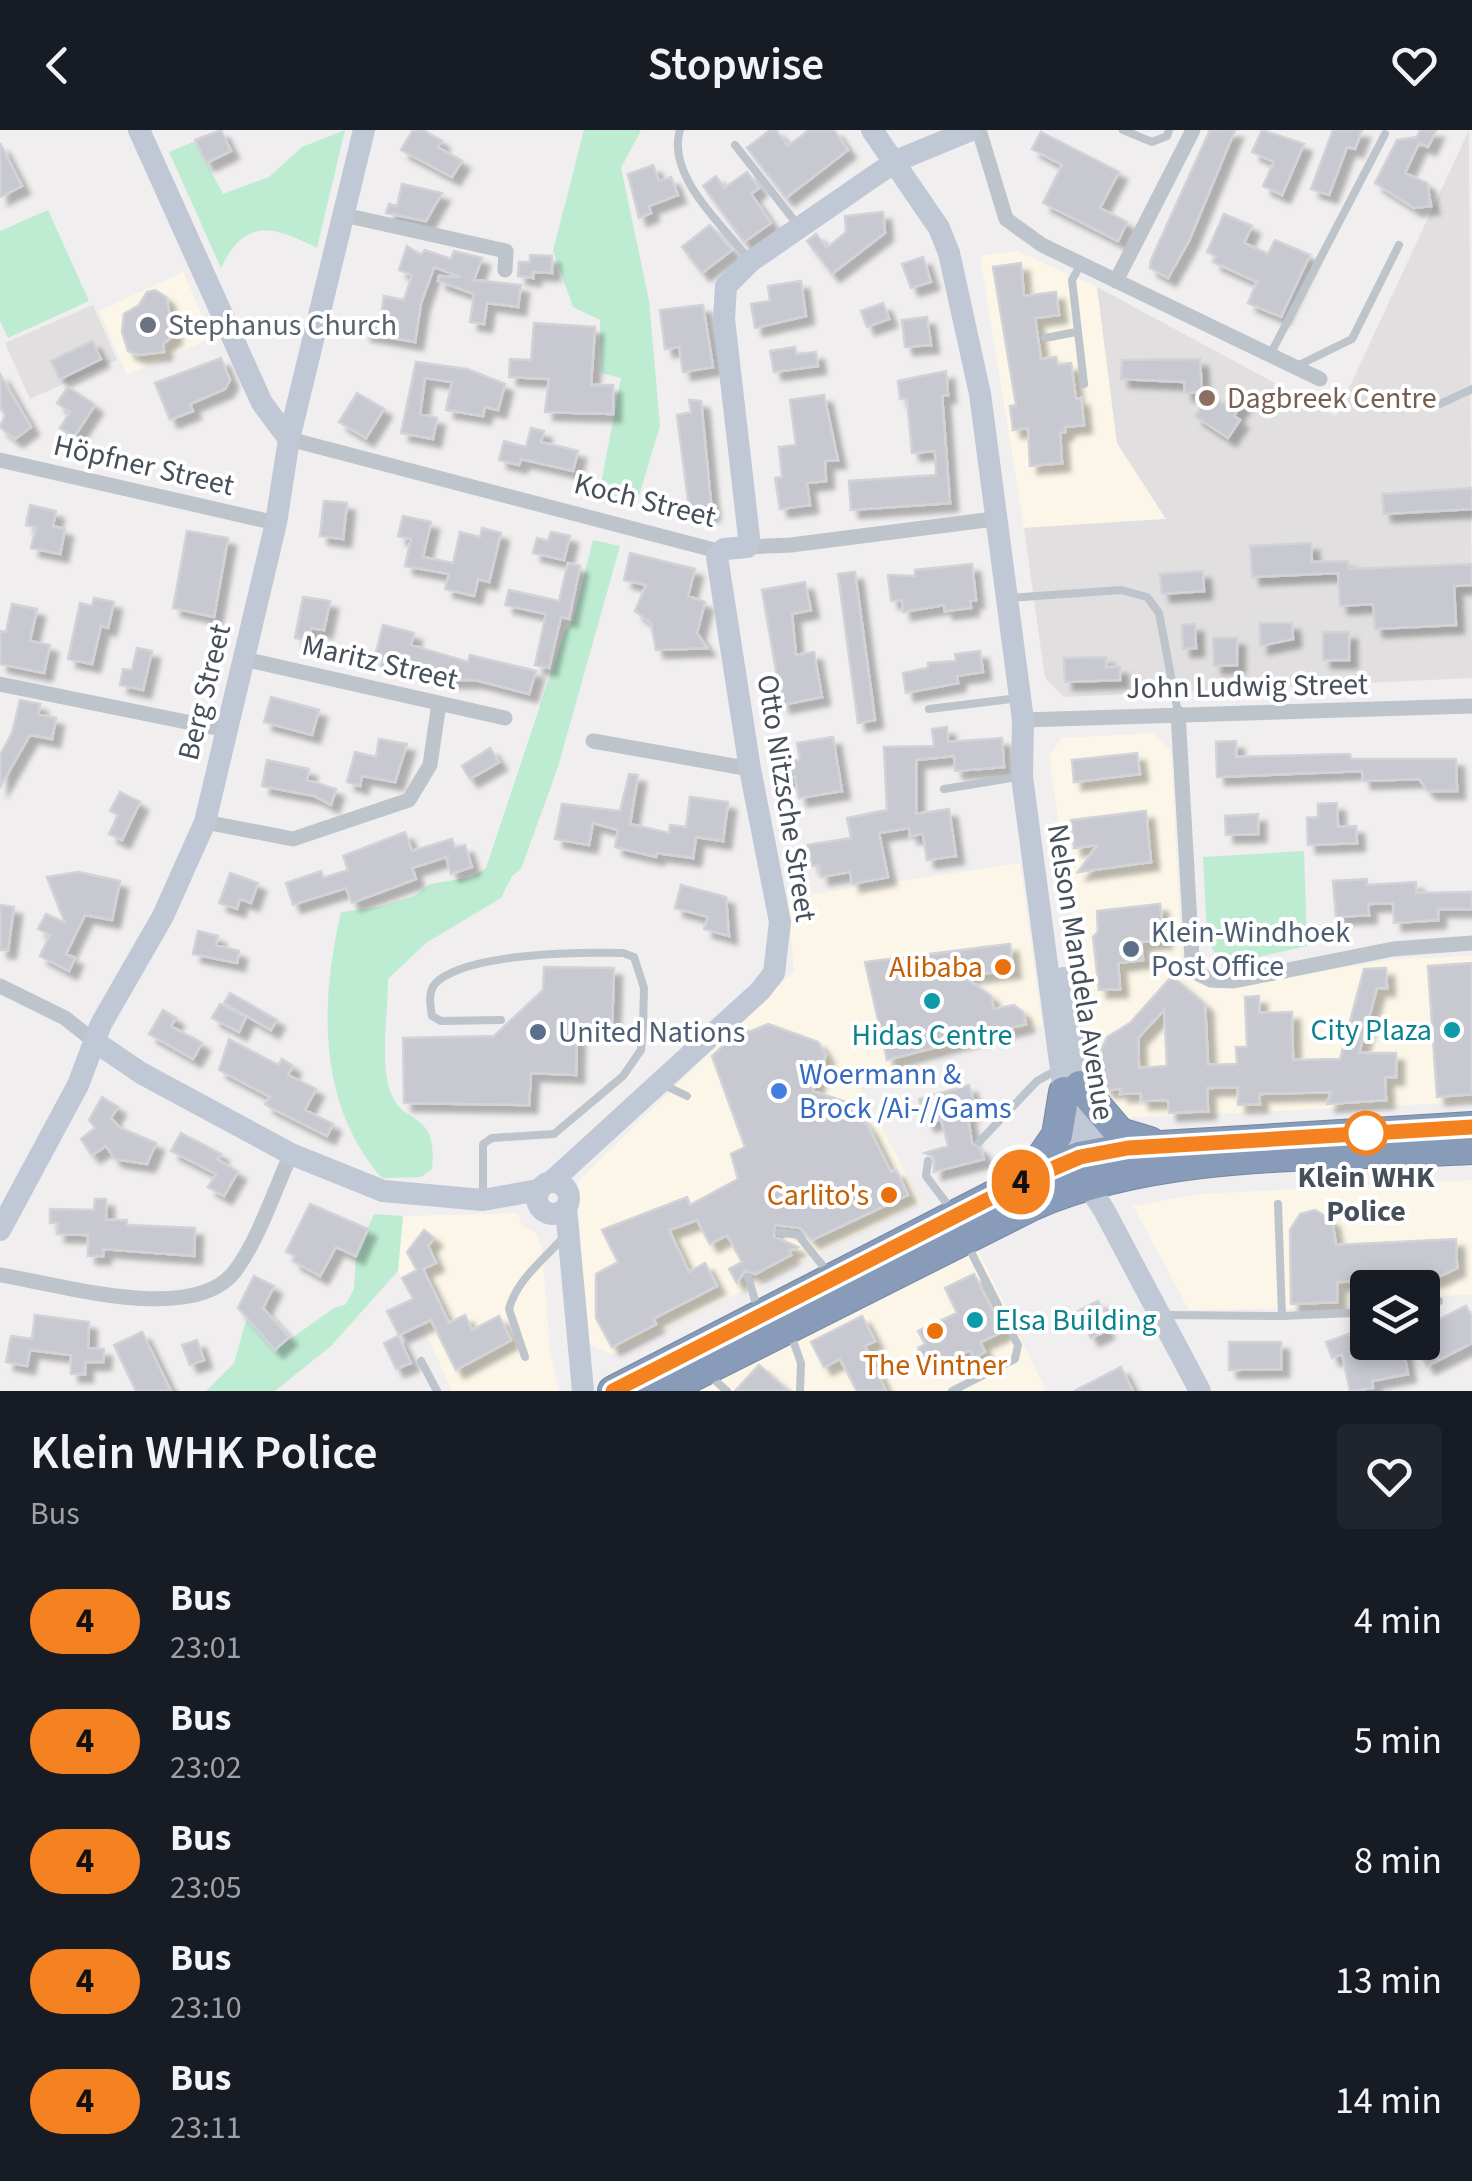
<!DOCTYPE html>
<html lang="en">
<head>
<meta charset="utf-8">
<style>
  body { margin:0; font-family:"Source Sans 3",sans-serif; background:#20242c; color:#f1f3f6; height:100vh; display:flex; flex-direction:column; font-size:38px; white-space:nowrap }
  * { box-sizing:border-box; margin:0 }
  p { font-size:32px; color:#9ea1a6 }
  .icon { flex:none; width:55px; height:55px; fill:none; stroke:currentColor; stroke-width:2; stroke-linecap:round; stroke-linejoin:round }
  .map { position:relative; height:1261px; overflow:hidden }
  .side { display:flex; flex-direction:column; background:#171b24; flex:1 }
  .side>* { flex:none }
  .badge { padding:0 20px; border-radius:32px; font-size:35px; line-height:65px }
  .buttons { position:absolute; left:1350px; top:1140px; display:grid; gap:20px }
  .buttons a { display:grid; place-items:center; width:90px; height:90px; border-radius:10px; background:#171b24; box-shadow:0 5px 15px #0003; font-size:50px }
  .map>.badge { position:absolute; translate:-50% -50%; box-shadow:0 0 0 5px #fff }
  .round { display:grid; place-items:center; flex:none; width:105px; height:105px; border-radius:10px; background:#20242c }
  .headline { display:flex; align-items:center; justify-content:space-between; height:170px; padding:0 30px }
  h1 { font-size:48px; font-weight:600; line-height:75px }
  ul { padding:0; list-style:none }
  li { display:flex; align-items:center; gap:30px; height:120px; padding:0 30px }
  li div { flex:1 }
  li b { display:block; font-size:38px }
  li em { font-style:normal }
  li .badge { min-width:110px; font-weight:700; text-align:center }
  header { display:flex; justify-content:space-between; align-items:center; height:130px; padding:0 30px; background:#171b24; font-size:45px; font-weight:600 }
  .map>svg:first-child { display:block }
  .commercial { fill:#fbf6e7 }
  .education { fill:#e1dfdf }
  .green { fill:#beecd3 }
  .building { fill:#c8c9d0; stroke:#d2d3d9; stroke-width:2.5; fill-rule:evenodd; filter:url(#shadow) }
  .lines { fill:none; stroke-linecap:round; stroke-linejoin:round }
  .highway-casing { stroke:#7388a6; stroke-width:32 }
  .lane { stroke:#bdc4cc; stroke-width:8 }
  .street { stroke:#bdc4cc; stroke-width:15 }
  .secondary { stroke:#bfc8d4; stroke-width:22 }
  .highway { stroke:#889cba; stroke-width:30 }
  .line-casing { stroke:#fff; stroke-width:22 }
  .line { stroke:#f58220; stroke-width:15 }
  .worship-dot { fill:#6b7280; stroke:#fff; stroke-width:4 }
  .education-dot { fill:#8d6e63; stroke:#fff; stroke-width:4 }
  .service-dot { fill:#5c6f8a; stroke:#fff; stroke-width:4 }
  .food-dot { fill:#e8710a; stroke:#fff; stroke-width:4 }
  .culture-dot { fill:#0f9aa8; stroke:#fff; stroke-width:4 }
  .shop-dot { fill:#3f7fe0; stroke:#fff; stroke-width:4 }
  .stop-dot { fill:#fff; stroke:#f58220; stroke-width:5 }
  .labels { text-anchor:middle; stroke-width:8; stroke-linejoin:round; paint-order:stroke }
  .worship-label { font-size:30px; fill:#5b616d; stroke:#fff; text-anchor:start }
  .education-label { font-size:30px; fill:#785e54; stroke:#fff; text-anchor:start }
  .street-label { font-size:30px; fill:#47505a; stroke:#fff }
  .service-label { font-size:30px; fill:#4e5e75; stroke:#fff; text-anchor:start }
  .food-label { font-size:30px; fill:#c56008; stroke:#fff; text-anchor:end }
  .culture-label { font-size:30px; fill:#0d838f; stroke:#fff; text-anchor:end }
  .shop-label { font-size:30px; fill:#366cbe; stroke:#fff; text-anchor:start }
  .stop-label { font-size:30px; font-weight:bold; fill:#47505a; stroke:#fff }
</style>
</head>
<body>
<header><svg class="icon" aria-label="back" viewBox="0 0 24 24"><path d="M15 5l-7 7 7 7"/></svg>Stopwise<svg class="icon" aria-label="heart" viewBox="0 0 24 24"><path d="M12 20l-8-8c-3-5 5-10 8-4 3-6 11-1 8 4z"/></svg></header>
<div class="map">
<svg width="1472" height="1261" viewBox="0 0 1472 1261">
  <defs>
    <filter id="shadow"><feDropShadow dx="8" dy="8" stdDeviation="2.5" flood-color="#0004"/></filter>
  </defs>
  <rect width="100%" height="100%" fill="#f0eeee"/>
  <path class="commercial" d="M1017 121 1097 157 1117 313 1166 389 1024 398 980 126Z
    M183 142 212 208 127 245 99 181Z
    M1153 603 1171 621 1182 830 1195 852 1216 859 1394 829 1472 826V972L1123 988 1097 962 1049 626 1061 608Z
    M1020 733 1042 895 854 947 922 1073 612 1225 584 1212 578 1051 794 841 788 768Z
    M1472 1050V1164L1423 1168 1422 1158H1368L1367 1172 1348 1177 1189 1180 1133 1076 1200 1064Z
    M518 1083 522 1096 536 1102 542 1118 550 1221 559 1261H452L398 1141 403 1086Z
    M972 1107 1046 1261H664Z"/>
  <path class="education" d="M1469 0 1472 548 1064 567 1045 548 1024 398 1166 389 1117 313 1097 157 1336 286Z
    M93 175 117 230 30 269 5 213Z"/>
  <path class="green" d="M345 0 317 118C274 96 245 87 221 138L169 22 195 11 223 64 269 47 302 17Z
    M584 0H641L621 38 649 170 660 296 635 379 598 370 621 248 601 243 600 190 573 177 553 121Z
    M48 80 89 171 8 208 0 191V101Z
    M593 410 620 416 558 637 521 739 512 746 501 768 426 813 388 849C388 882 381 923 388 954 399 1001 439 974 432 1039L421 1047 382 1048C317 974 320 873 341 782L378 777 414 766 430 754 472 747 486 738 565 501 573 490Z
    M1304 721 1307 816 1249 829 1214 822 1207 806 1203 727Z
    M374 1084 403 1086 398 1141 331 1216 275 1261H206L234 1233 247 1188 275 1220 334 1178 345 1175 354 1159 356 1126Z"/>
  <path class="building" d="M221 0 231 21 206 33 195 10Z
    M413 0H423L442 11 438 17 462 31 452 47 401 20Z
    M770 0H776L788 16 809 0H834L848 20 786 68 747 18Z
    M1210 0H1235L1189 111 1168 148 1150 138 1151 130Z
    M1262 0 1304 14 1282 65 1263 56 1274 32 1252 22Z
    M1333 0H1362L1355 19 1347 17 1329 65 1311 59Z
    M1420 0H1436L1428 17 1419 13 1405 43 1427 53 1431 76 1414 78 1375 53 1397 10 1417 7Z
    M1041 2 1119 42 1100 78 1127 92 1118 111 1043 73 1062 35 1032 19Z
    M0 13 22 56 0 67Z
    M653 35 659 51 671 47 678 65 649 76 651 83 639 88 628 44Z
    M747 42 759 58 751 64 771 93 744 112 703 56 716 46 724 58Z
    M402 54 442 63 426 91 386 83 389 74 397 76Z
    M883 82 885 103 832 144 807 111 816 104 827 118 846 102 845 86Z
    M1224 84 1252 96 1244 113 1268 124 1275 110 1310 125 1281 187 1248 173 1257 152 1213 132 1216 126 1207 122Z
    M710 95 732 120 702 143 682 117Z
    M407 116 421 125 425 120 451 129 454 121 482 128 474 150 521 155 518 177 487 173 484 194 470 192 474 164 438 151 439 146 461 147 434 137 421 173 415 212 363 203 365 190 380 192 384 166 404 170 412 145 399 140Z
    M530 125 552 126V143L533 142V148L518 146 519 132H530Z
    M923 127 931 152 911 158 902 134Z
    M1021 133 1024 166 1056 162 1059 185 1035 188 1041 229 1056 227 1058 235 1071 233 1076 269 1081 268 1084 295 1065 297V302L1060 303 1062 333 1030 336 1028 298 1013 300 1010 276 1016 275 993 137Z
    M801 151 806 186 755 198 751 174 770 171 768 156Z
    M155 160 166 167 174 205 163 214 164 222 138 225 128 221 122 202 124 184 139 175 147 162Z
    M883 173 889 189 867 197 861 181Z
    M703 175 713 237 683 242 679 217 665 219 660 180Z
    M927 187 931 215 905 217 902 190Z
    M534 193 595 197 591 255H613V284L545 282 549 249 509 247 510 229 531 230Z
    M92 211 101 229 60 249 51 231Z
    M795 217 796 224 816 222 818 236 774 242 770 221Z
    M221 228 230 250 225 259 190 274 193 281 170 290 155 253Z
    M1200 229 1202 262 1185 263 1184 252 1121 249 1122 230Z
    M416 232 467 239 505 254 498 280 485 277 483 286 446 280 452 252 425 248 420 284 437 288 433 309 401 303Z
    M946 241 948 265H942L950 373 851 380 849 351 936 345 935 321 912 323 907 269H900L898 251Z
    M0 244 31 297 15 309 0 297 5 285 0 278Z
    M68 257 95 275 74 307 60 298 70 282 57 273Z
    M357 263 384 279 366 308 339 292Z
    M824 265 838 330 825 331 826 351 807 353 810 375 780 379 775 348 782 347 779 317 796 315 790 270Z
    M1209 265 1224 274 1230 265 1242 273 1234 286 1240 290 1228 308 1195 286Z
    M689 270 701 271 712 383 690 385 677 285 691 282Z
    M531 298 544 301 541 312 578 321 573 341 521 329 519 335 499 330 504 311 526 317Z
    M1472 358V379L1384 384 1382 364Z
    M324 371 347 373 343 409 320 406Z
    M30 375 56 381 53 396 65 399 60 424 31 418 36 397 26 395Z
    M403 386 431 392 423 427 453 433 460 402 480 407 482 398 501 403 489 452 478 449 474 466 445 459 449 444 405 436 411 409 398 406Z
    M187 401 228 408 214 487 173 478Z
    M551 402 570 406 564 430 533 423 537 408 548 411Z
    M1311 413 1312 432 1348 431 1349 439 1472 434V455L1454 456 1456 495 1375 499 1373 474 1340 476 1338 443 1252 447 1250 416Z
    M630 423 695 439 688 466 705 472 697 503 707 518 656 520 651 493 635 481 646 455 624 450Z
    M568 433 580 436 569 489 561 487 549 538 535 535 546 484 505 475 509 460 559 471Z
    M972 434 976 470 970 471 971 478 945 481 944 475 903 482 902 470 891 471 888 445 915 446V440Z
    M1203 441 1204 461 1162 464 1160 444Z
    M855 442 875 590 858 593 838 444Z
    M805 452 811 480 792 484 796 525 814 522 822 567 782 575 762 460Z
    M303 467 330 471 324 500 311 498 308 510 295 508Z
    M94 468 114 472 108 498 101 496 92 534 68 529 80 473 92 476Z
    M12 474 37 479 30 511 50 515 44 543 0 534V501L6 502Z
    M1260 493H1292L1293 509 1260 516Z
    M1195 494 1196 518 1183 519 1182 495Z
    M383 495 414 503 411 515 468 532 470 525 536 541 529 564 475 550H448L374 530Z
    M1323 502H1349V530H1323Z
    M1213 508H1237V535L1214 536Z
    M137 518 152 521 143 560 120 555 123 539 132 540Z
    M980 521 983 542 957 546 958 553 906 563 903 543 928 538V533L956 531 955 524Z
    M1106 527V537H1120V550L1065 552 1064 528Z
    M271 567 319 580 312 605 264 592Z
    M20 570 40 574 38 584 56 588 52 609 30 605 0 657V625L12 603Z
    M947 597 948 612 1002 608 1004 637 955 641 954 626 916 630V684L949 679 956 726 927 730 923 704 910 706 909 698 879 703 888 747 852 754 850 742 821 747 819 735 812 736 808 715 851 708 847 688 887 680 884 617 934 616 932 599Z
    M833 607 842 661 799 668 795 647 782 649 779 633 800 630 797 613Z
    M379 609 407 614 395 652 362 646 360 656 347 652 355 622 376 627Z
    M1236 611V627L1350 624 1351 629H1456L1457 661H1428L1419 649 1363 651 1362 641 1217 647 1216 612Z
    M490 618 499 632 470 649 462 636Z
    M1137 623 1140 644 1074 652 1072 630Z
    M267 630 309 639 307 650 336 659 331 675 314 666 262 656Z
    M629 644 638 645 630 694 669 703 670 695 686 697 690 667 728 672 723 711 696 707 693 728 657 723 656 727 615 717 618 700 593 693 589 715 555 709 562 674 620 681Z
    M120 662 140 672 122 710 109 704 118 685 110 681Z
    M1337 673 1338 697 1356 696 1357 713 1308 715 1307 688 1318 687V674Z
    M1146 681 1151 732 1078 742 1097 715 1074 718 1071 690Z
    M1258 684V704L1226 705 1225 686Z
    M405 702 412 721 452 709 455 718 465 715 472 737 451 744 446 727 412 738 416 749 352 773 346 758 293 775 286 753 321 741 323 748 348 740 343 726Z
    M78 742 120 751 112 790 85 785 66 824 75 828 69 841 40 826 50 805 38 799 46 784 65 793 47 747Z
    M230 743 258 753 251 773 240 769 237 779 219 773Z
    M1367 749V755L1416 752V763L1472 762V779H1438V790L1394 793 1393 773 1368 774 1369 785 1336 787 1333 751Z
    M681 755 726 767 729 806 704 799 708 787 675 778Z
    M1160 774 1164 810 1141 812 1143 830 1118 833 1120 859 1099 860 1093 807 1098 802 1097 781Z
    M0 775 14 777 8 820H0Z
    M198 801 218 806 216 815 239 821 237 833 193 824Z
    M1010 814 1013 840 963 846 991 866 994 879 1014 875 1023 882 1026 894 887 930 865 832Z
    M1472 833V964L1437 967 1428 836Z
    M544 837 614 838 612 897 577 898 576 945 531 943 529 975 404 973 403 908 494 906 543 860Z
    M1386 838 1387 858H1377L1359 923H1396V947H1385L1386 970 1327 974 1331 962 1259 964 1260 974 1238 975V957L1207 958 1208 981 1169 983 1168 970 1141 971V963L1120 964 1121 959 1108 960 1103 955 1101 920 1107 907 1130 893 1172 846 1205 874 1208 935 1237 934 1236 917H1247L1245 867 1259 866V883L1292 882 1293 930 1340 929 1364 839ZM1164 880 1167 936 1139 938 1138 908Z
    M230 863 277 890 271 900 224 873Z
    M220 874 246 887 239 902 212 888Z
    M163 880 176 888 171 896 202 913 193 929 149 904Z
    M768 894 818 912 826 925 813 961 849 973 869 998 891 1042 896 1040 908 1065 812 1110 800 1098 775 1095 774 1107 798 1117 789 1121 791 1125 755 1144 745 1140 737 1153 729 1139 742 1132 727 1105 710 1114 697 1090 669 1100 689 1142 705 1133 717 1156 653 1189 656 1194 612 1217 596 1188V1144L618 1132 602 1100 687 1067 690 1075 738 1049 731 1024 745 1017 712 926 744 896 749 902Z
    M229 909 278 935 282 929 293 936 288 945 316 959 305 980 333 994 327 1006 271 978 265 974 270 967 219 940Z
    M969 955 976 980 967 982 972 1013 981 1019 984 1029 934 1042V1027L925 1023 948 1016 941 989 927 994 919 969Z
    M102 967 118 977 111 988 120 998 156 1013 147 1034 115 1029 106 1016 92 1025 81 1009 95 998 89 990Z
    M181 1003 221 1024 217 1029 238 1042 224 1066 208 1057 216 1044 171 1021Z
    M95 1069H106V1090H127V1095L195 1098 194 1126 103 1119V1126H88V1105L57 1104 58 1093H50V1079L94 1080Z
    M310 1074 368 1099 356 1126 336 1117 320 1146 293 1131 295 1126 286 1122Z
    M1315 1080 1332 1090 1336 1115 1456 1109 1457 1138 1436 1148 1337 1152V1172L1291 1174 1290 1100 1300 1084Z
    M424 1100 434 1108 428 1116 436 1133 423 1139 449 1193 465 1185 472 1200 499 1186 511 1210 456 1240 431 1190 399 1205 387 1181 413 1169 402 1148 417 1140 407 1122Z
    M974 1144 992 1179 1003 1180 1008 1191 1002 1202 980 1212 985 1222 974 1228 970 1220 927 1238 918 1218 925 1214 918 1201 957 1183 945 1158Z
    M254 1146 274 1156 263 1178 289 1207 275 1220 238 1178Z
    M1098 1171 1104 1182 1098 1185 1106 1201 1091 1208 1078 1181Z
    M1466 1176 1472 1187V1213L1427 1236 1415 1212H1422V1198Z
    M35 1185 89 1192 88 1218 104 1219 103 1232H85V1244H71V1225L30 1220 27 1236 6 1232 11 1206 32 1209Z
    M862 1186 875 1211 865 1216 886 1261H857L840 1229 824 1237 811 1212Z
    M142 1202 171 1261H136L114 1215Z
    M1349 1204 1352 1209 1368 1206V1212H1402L1408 1244 1372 1251 1373 1258 1350 1261 1342 1224 1332 1228 1326 1212Z
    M398 1206 411 1233 396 1239 384 1213Z
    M197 1210 204 1230 190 1235 182 1215Z
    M1229 1212H1281V1239L1229 1240Z
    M759 1235 789 1261H735Z
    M1121 1237 1133 1261H1074Z"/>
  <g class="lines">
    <g class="highway-casing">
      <path id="highway" d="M1080 956 1120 1003 1150 1012
        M1028 1047 1057 1005 1064 962
        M613 1261 1026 1049 1080 1027 1128 1018 1472 997
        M663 1261 1033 1075C1163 1018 1331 1027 1472 1019"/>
    </g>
    <path class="lane" d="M680 0C666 46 722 94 747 127
      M1123 0 1152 12 1167 6 1169 0
      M735 15 797 94
      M1081 134 1072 150 1084 254
      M1045 208 1076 202
      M1270 225 1385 4
      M1299 235 1352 209 1399 115
      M1440 274 1472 259
      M1010 468 1121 460 1147 467 1159 483 1178 583
      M929 579 1019 568
      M944 659 1018 647
      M664 955 687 966
      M979 1012 1037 951 1055 941
      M928 1031 926 1046 951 1079
      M483 1065V1014L492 1008 554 1004 623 946 641 920 643 896 644 858 634 827 623 823C578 822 475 823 439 850 427 859 430 873 432 886L441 891 501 890
      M779 1102 798 1105 827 1141
      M969 1118 998 1175
      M748 1147 757 1177
      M1422 1172 1439 1171
      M1167 1185 1282 1186 1278 1074
      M1282 1186 1352 1183 1368 1176
      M790 1202 801 1233 800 1261
      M525 1227 509 1179C516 1151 543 1130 562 1109
      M421 1231 437 1261
      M711 1247 727 1261
      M952 1261 1015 1229 1018 1215 1009 1198"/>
    <path class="street" d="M979 0 1006 89 1042 115 1320 249
      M344 85 506 121 505 140
      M1116 151 1193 0
      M289 309 718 421
      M0 330 276 393
      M747 417 791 415 994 389
      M244 529 505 588
      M0 554 226 600
      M1178 583 1192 828 1199 844 1211 850 1234 851 1393 819 1472 813
      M1023 590 1472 576
      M593 611 750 639
      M205 692 293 709 409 670 430 635 439 573
      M0 856 65 888 94 911
      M0 1145C59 1154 194 1196 235 1141 259 1109 274 1061 291 1024"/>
    <path class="secondary" d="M139 0 262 273 289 309
      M872 0 939 98 949 123 980 264 1023 590 1022 647 1064 962 1087 1054 1104 1080 1200 1261
      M1064 848 1080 956 1100 1037
      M94 911 141 943 291 1024 383 1061 483 1070 538 1060
      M537 1068a16 16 0 1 1 32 0a16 16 0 1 1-32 0Z
      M551 1052 760 861 774 843 780 792 750 639 717 427 724 419 747 417 749 407 724 189 726 156 751 131 896 31 971 0
      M566 1078 583 1261
      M0 1100 78 955 101 894 163 786 205 692 276 393 289 309 364 0"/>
    <use href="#highway" class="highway"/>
  </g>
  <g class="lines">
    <g class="line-casing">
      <path id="line" d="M613 1261 1026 1050 1080 1027 1128 1018 1472 997"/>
    </g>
    <use href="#line" class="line"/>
  </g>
  <circle class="worship-dot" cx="148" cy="195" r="10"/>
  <circle class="education-dot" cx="1207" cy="268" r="10"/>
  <g class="service-dot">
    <circle cx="1131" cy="819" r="10"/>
    <circle cx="538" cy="902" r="10"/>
  </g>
  <g class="food-dot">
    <circle cx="1003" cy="837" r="10"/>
    <circle cx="889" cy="1065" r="10"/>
    <circle cx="935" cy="1201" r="10"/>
  </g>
  <g class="culture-dot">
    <circle cx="932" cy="871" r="10"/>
    <circle cx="1452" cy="900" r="10"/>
    <circle cx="975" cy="1190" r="10"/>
  </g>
  <circle class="shop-dot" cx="779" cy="961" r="10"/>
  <circle class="stop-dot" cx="1366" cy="1003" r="20"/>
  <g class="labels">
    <g class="worship-label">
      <text x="168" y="205">Stephanus Church</text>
    </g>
    <g class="education-label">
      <text x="1227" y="278">Dagbreek Centre</text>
    </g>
    <g class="street-label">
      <text transform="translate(144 335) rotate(13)" y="10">Höpfner Street</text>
      <text transform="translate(645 370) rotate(14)" y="10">Koch Street</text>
      <text transform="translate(380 532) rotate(13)" y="10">Maritz Street</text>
      <text transform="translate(1247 556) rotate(-1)" y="10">John Ludwig Street</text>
      <text transform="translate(204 562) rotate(-76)" y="10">Berg Street</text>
      <text transform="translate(787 668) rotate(81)" y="10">Otto Nitzsche Street</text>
      <text transform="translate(1081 842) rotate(81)" y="10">Nelson Mandela Avenue</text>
    </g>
    <g class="service-label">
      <text x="1151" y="812">Klein-Windhoek<tspan x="1151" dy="34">Post Office</tspan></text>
      <text x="558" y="912">United Nations</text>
    </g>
    <g class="food-label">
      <text x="983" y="847">Alibaba</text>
      <text x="869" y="1075">Carlito's</text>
      <text x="935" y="1245" text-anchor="middle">The Vintner</text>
    </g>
    <g class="culture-label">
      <text x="1432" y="910">City Plaza</text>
      <text x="932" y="915" text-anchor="middle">Hidas Centre</text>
      <text x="995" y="1200" text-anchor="start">Elsa Building</text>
    </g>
    <g class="shop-label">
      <text x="799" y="954">Woermann &amp;<tspan x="799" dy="34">Brock /Ai-//Gams</tspan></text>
    </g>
    <g class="stop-label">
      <text x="1366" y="1057">Klein WHK<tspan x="1366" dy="34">Police</tspan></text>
    </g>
  </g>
</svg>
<div class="buttons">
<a><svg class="icon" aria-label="layers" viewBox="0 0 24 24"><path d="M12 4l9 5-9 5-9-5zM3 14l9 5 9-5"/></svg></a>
</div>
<b class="badge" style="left:1021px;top:1052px;background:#f58220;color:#111">4</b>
</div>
<section class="side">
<div class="headline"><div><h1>Klein WHK Police</h1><p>Bus</p></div><a class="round"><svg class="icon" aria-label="heart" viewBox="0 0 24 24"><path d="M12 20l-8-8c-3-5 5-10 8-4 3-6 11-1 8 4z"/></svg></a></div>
<ul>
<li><span class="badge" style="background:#f58220;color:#111">4</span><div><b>Bus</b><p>23:01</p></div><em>4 min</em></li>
<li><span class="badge" style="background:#f58220;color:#111">4</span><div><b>Bus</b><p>23:02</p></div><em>5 min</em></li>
<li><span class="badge" style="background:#f58220;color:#111">4</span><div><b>Bus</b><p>23:05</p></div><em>8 min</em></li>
<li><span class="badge" style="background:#f58220;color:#111">4</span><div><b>Bus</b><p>23:10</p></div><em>13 min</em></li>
<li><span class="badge" style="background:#f58220;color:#111">4</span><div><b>Bus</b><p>23:11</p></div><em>14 min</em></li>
</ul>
</section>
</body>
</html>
